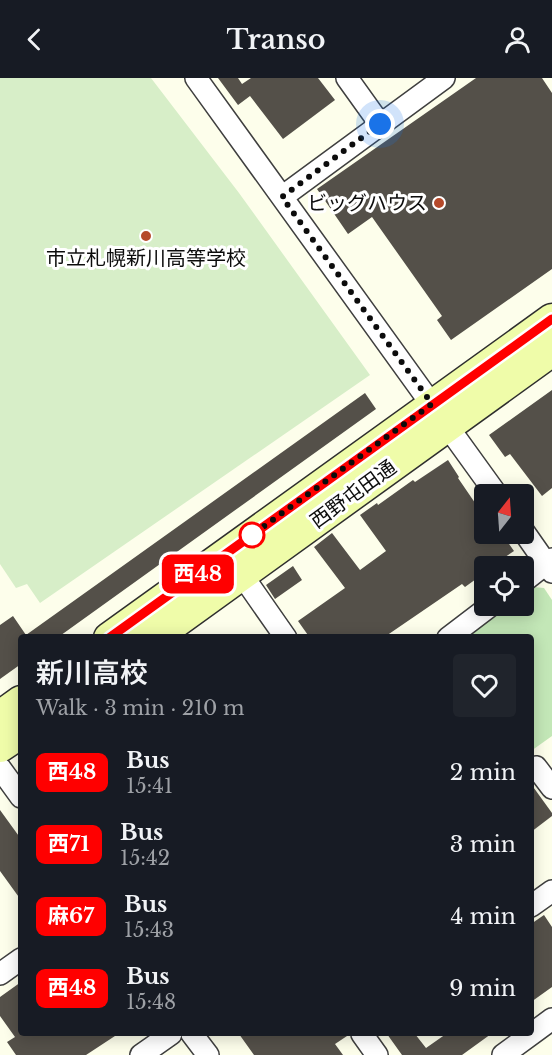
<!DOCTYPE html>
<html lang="en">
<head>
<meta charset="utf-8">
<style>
  body { margin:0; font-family:"Libre Baskerville","Noto Sans JP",serif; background:#20242c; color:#f1f3f6; height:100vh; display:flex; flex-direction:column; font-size:22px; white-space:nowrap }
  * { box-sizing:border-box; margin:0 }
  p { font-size:20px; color:#9ea1a6 }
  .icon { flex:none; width:33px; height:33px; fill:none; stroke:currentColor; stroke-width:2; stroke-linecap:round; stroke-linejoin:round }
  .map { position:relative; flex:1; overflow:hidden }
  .sheet { position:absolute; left:18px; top:556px; width:516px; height:402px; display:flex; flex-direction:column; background:#171b24; border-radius:6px; box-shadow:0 3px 15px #0003 }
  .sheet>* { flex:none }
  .badge { padding:0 12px; border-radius:9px; font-size:21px; line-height:39px }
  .needle { width:39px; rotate:17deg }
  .controls { position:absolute; left:474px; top:406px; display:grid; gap:12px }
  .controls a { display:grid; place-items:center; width:60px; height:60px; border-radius:6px; background:#171b24; box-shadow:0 3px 15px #0003; font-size:30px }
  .you { position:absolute; width:30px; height:30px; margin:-15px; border:4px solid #fff; border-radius:50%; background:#1a73e8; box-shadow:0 0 0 9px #1a73e833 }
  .map>.badge { position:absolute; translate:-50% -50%; box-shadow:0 0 0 3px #fff }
  .round { display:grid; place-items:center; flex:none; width:63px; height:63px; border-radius:6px; background:#20242c }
  .summary { display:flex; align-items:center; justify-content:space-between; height:102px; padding:0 18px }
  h1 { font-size:28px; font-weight:600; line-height:45px }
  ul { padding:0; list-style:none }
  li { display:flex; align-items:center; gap:18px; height:72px; padding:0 18px }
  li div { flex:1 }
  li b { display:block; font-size:22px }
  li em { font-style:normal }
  li .badge { min-width:66px; font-weight:700; text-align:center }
  header { display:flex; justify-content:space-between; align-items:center; height:78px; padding:0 18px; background:#171b24; font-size:27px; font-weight:600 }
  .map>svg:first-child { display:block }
  .green { fill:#c3e7b7 }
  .pitch { fill:#d7eec8 }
  .building { fill:#545049 }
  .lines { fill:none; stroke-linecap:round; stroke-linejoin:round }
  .street-casing { stroke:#3f3f3f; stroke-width:24 }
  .secondary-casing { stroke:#2e2e2e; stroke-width:33 }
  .street { stroke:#fff; stroke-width:21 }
  .secondary { stroke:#effca9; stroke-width:30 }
  .line-casing { stroke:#fff; stroke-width:14 }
  .line { stroke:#f00; stroke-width:9 }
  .walk { stroke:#0c0c0c; stroke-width:6; stroke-dasharray:0 10.8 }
  .poi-dot { fill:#b5492a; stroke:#fff; stroke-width:2 }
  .stop-dot { fill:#fff; stroke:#f00; stroke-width:3 }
  .labels { text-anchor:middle; stroke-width:6; stroke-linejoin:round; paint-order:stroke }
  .poi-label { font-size:20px; fill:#0c0c0c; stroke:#fff; text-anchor:end }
  .street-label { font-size:20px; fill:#0c0c0c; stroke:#fff }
</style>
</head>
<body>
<header><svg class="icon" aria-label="back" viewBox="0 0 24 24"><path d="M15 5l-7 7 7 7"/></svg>Transo<svg class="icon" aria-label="person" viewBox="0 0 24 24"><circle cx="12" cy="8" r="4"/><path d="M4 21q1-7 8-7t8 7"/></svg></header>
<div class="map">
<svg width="552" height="977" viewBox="0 0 552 977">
  <rect width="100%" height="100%" fill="#fdfeeb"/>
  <path class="green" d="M533 509 544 510 552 522V658L531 673V560H464L507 528H524V516Z"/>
  <path class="pitch" d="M0 0H151L239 115 370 297 40 525 27 506 16 510 0 486Z"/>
  <path class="building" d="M218 0H238L242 6 251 0H318L335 22 283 61 250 18 238 27Z
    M476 0H542L552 15V191L451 262 437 242 442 238 372 139 348 156 317 111Z
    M552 312V410L542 418 510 376 505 379 489 357Z
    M365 315 376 331 57 560H21V586L0 601V547L13 538 26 557Z
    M448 382 459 399 458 400 484 438V456H502L514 473 490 489H484V493L482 494 483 496 465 509 462 506 383 560H310L298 543 345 510 314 469 332 455 360 492 386 473 360 437 377 425 378 427 413 402 415 404Z
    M293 488 302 502 275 521 266 507Z
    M531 706 552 735V738L531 754Z
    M0 732 21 761V822L0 793Z
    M544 837 552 849V909L531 924V846Z
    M21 904V956H118L86 977H16L7 964 15 959 0 938V919Z
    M239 956H350L335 966 343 977H254Z
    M387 956H415L426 970 446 956H491L462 977H402Z"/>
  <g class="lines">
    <g class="street-casing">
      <path id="street" d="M196 0 497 417
        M347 0 380 46
        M282 119 444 0
        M524 454 552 494
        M235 487 286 560
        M524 503 552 481
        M448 560 490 528
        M536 689 552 710
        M0 690 21 719
        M531 828 552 813
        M0 896 21 881
        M192 956 208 977
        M362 956 377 977
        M141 977 171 956
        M503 977 552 941"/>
    </g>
    <g class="secondary-casing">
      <path id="secondary" d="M109 560 552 241
        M154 560 552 273
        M0 638 21 623
        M0 669 21 655"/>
    </g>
    <use href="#street" class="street"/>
    <use href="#secondary" class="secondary"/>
  </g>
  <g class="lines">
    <g class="line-casing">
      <path id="line" d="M109 560 552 241"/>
    </g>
    <use href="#line" class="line"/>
    <path class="walk" d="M252 457 245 462 432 326 282 119 380 46"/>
  </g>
  <g class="poi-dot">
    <circle cx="439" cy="125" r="6"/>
    <circle cx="146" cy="158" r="6"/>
  </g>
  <circle class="stop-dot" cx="252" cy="457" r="12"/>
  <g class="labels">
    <g class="poi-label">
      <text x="427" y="132">ビッグハウス</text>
      <text x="146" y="187" text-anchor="middle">市立札幌新川高等学校</text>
    </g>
    <g class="street-label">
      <text transform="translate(353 416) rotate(-36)" y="7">西野屯田通</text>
    </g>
  </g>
</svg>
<div class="controls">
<a><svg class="needle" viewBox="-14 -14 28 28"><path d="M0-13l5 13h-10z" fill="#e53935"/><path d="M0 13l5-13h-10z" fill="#9ea1a6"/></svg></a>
<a><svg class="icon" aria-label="locate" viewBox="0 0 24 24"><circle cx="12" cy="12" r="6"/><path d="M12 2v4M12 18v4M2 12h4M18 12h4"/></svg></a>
</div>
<div class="you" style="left:380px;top:46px"></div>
<b class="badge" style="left:198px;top:496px;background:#f00;color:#fff">西48</b>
<section class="sheet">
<div class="summary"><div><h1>新川高校</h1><p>Walk · 3 min · 210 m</p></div><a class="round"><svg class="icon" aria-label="heart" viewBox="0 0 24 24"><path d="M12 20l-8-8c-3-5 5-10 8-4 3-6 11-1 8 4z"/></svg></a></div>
<ul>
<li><span class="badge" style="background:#f00;color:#fff">西48</span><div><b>Bus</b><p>15:41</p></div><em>2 min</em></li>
<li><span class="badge" style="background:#f00;color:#fff">西71</span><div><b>Bus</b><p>15:42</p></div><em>3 min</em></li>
<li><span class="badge" style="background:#f00;color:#fff">麻67</span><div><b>Bus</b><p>15:43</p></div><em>4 min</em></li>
<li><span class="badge" style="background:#f00;color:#fff">西48</span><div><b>Bus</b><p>15:48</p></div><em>9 min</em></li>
</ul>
</section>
</div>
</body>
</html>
